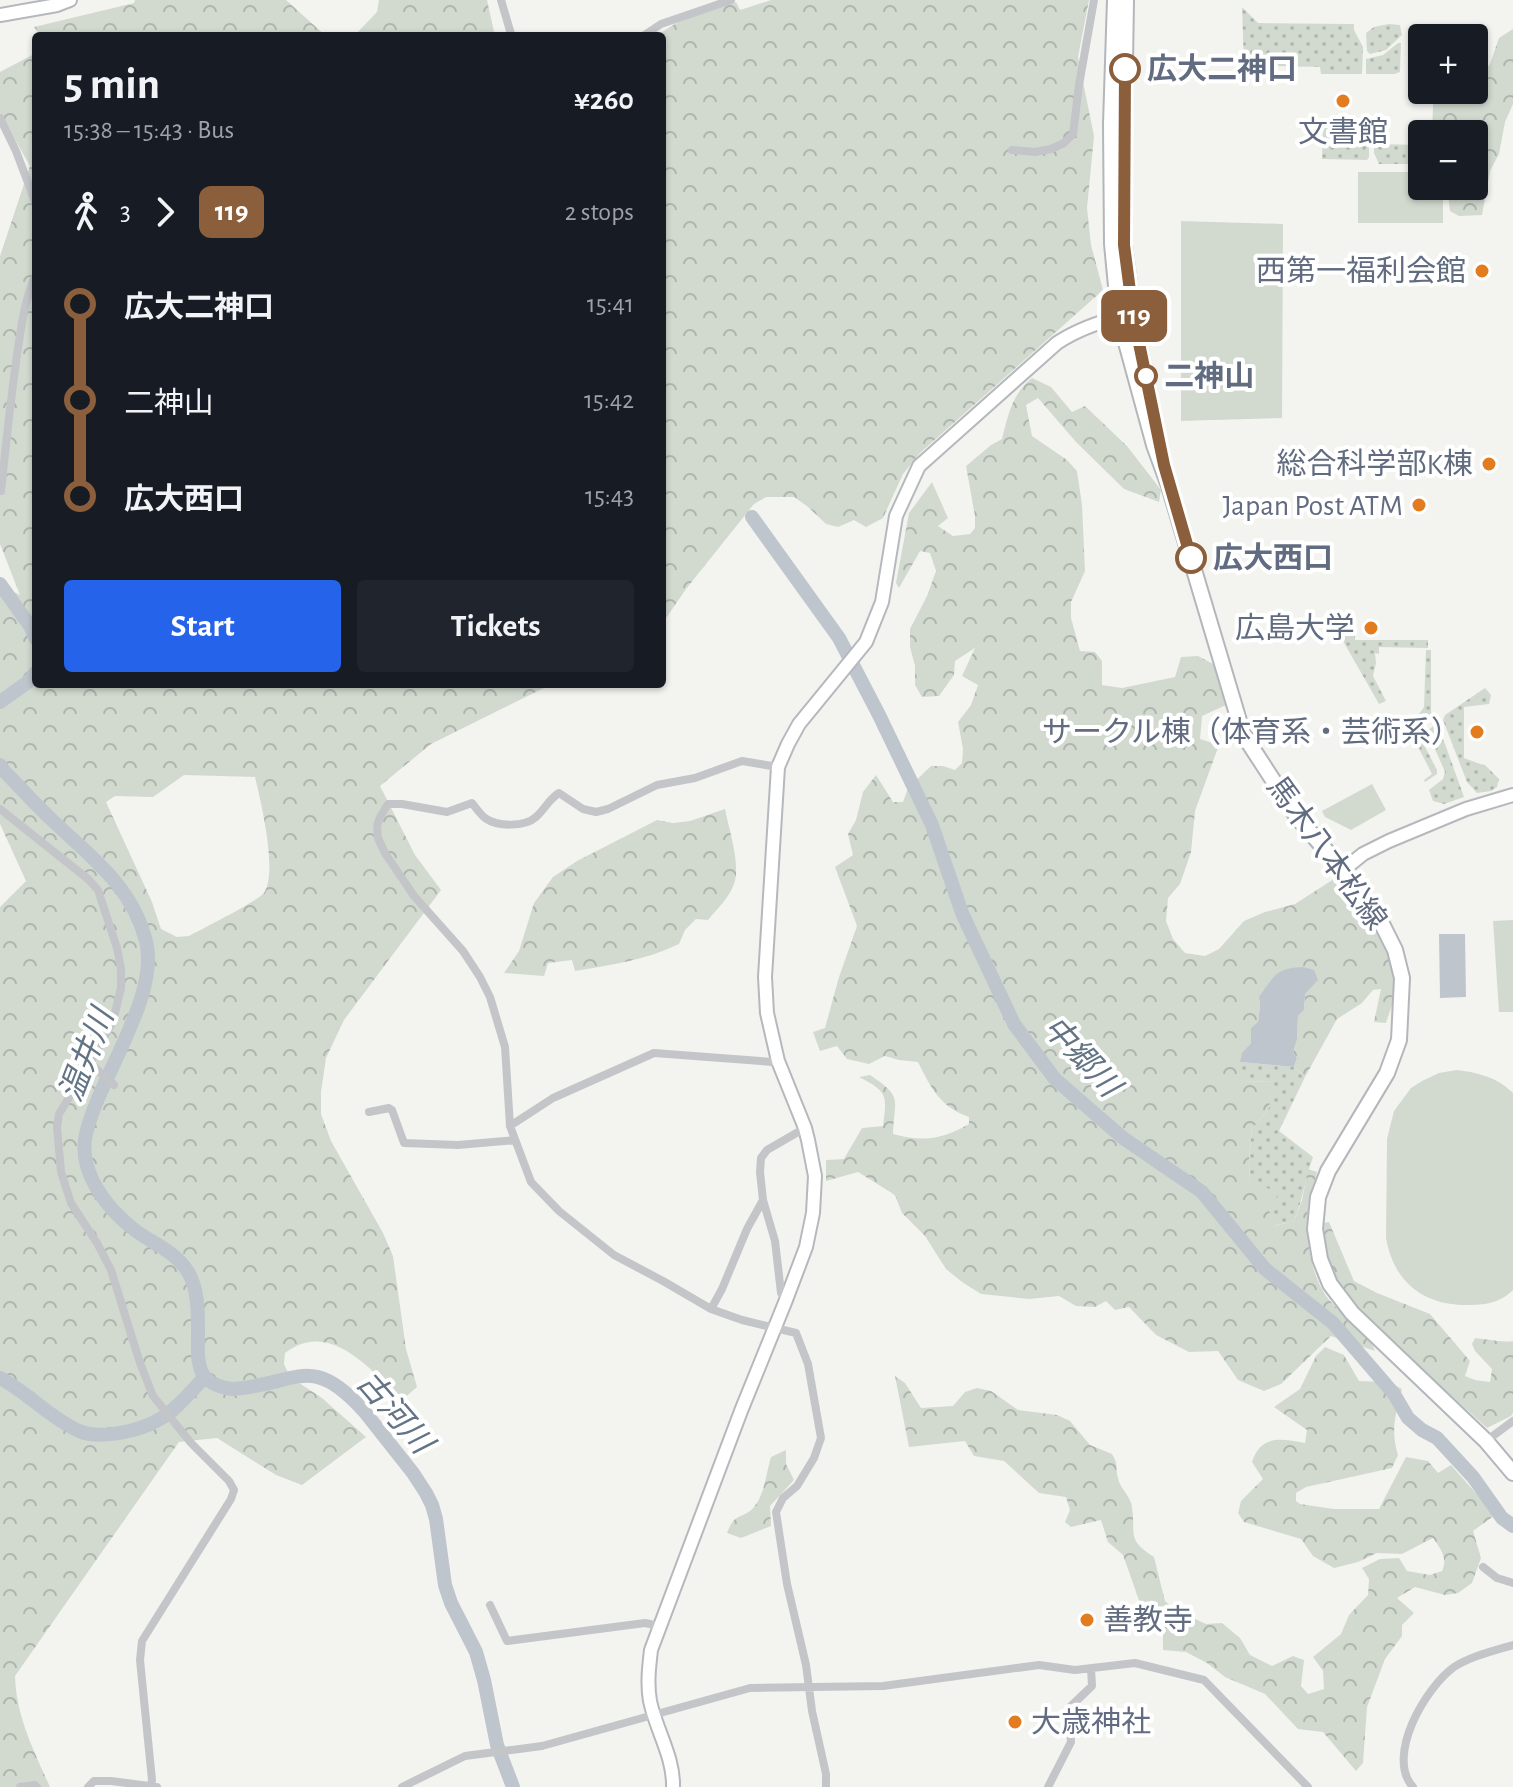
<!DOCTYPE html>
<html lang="en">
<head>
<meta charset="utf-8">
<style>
  body { margin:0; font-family:"Alegreya Sans","Noto Sans JP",sans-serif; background:#20242c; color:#f1f3f6; height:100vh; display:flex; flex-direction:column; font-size:30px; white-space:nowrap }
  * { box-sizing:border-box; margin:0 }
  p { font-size:26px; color:#9ea1a6 }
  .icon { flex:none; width:44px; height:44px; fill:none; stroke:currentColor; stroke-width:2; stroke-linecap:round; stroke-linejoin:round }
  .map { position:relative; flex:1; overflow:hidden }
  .details { position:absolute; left:32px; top:32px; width:634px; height:656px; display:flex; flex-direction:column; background:#171b24; border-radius:8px; box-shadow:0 2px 6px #0004 }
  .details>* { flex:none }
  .badge { padding:0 16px; border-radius:12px; font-size:28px; line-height:52px }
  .controls { position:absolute; left:1408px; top:24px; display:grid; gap:16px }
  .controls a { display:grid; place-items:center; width:80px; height:80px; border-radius:8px; background:#171b24; box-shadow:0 2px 6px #0004; font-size:40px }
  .map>.badge { position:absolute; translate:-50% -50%; box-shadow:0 0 0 4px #fff }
  .legs { display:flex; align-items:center; gap:12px; height:88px; padding:0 32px; font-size:26px }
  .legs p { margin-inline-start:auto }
  .headline { display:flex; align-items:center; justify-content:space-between; height:136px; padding:0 32px }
  h1 { font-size:44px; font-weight:700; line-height:60px }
  .button { display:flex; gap:16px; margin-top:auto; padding:16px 32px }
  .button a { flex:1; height:92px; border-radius:8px; background:#2563eb; color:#fff; font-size:32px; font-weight:700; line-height:92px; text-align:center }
  .button a+a { background:#20242c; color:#f1f3f6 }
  ul { padding:0 32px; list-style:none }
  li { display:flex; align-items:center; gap:28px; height:96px; font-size:30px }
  li i { display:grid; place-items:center; width:12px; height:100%; margin:0 10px; background:currentColor }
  li i::after { content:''; width:20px; height:20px; margin:-10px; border:6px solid; border-radius:50%; background:#171b24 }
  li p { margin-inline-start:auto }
  li:first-child i { background:linear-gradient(#0000 50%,currentColor 0) }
  li:last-child i { background:linear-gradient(currentColor 50%,#0000 0) }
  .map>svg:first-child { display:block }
  .grass { fill:url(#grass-dots) }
  .forest { fill:url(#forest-crowns); fill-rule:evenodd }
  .park { fill:#d2dad0 }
  .water { fill:#bfc5cd }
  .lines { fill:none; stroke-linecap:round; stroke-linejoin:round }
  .river { stroke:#bfc5cd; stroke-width:14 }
  .secondary-casing { stroke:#b5b8bd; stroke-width:16 }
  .primary-casing { stroke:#b3b6bb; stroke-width:18 }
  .street { stroke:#c3c5c9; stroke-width:8 }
  .secondary { stroke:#fff; stroke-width:12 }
  .primary { stroke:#fff; stroke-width:14 }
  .line-1-casing { stroke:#fff; stroke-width:18 }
  .line-1 { stroke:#8b5e3c; stroke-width:12 }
  .stop-1-dot { fill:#fff; stroke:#8b5e3c; stroke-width:4 }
  .poi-dot { fill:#e37b1f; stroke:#fff; stroke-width:3 }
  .labels { text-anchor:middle; stroke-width:8; stroke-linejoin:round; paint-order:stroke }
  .stop-label { font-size:30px; font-weight:bold; fill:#626c81; stroke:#fff; text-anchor:start }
  .poi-label { font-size:30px; fill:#626c81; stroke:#fff; text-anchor:end }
  .street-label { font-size:30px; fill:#626c81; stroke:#fff }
  .water-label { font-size:32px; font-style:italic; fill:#637485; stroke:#fff }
</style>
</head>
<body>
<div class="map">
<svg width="1513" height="1787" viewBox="0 0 1513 1787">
  <defs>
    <pattern id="grass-dots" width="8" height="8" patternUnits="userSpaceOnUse" patternTransform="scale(2)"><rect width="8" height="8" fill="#d2dad0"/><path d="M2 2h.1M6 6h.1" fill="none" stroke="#aeb5ae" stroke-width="1.8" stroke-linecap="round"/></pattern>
    <pattern id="forest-crowns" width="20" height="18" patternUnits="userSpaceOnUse" patternTransform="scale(2)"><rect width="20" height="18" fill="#d2dad0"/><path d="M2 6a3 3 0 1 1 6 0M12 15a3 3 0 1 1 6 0" fill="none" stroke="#aeb5ae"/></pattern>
  </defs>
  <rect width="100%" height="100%" fill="#f3f4ef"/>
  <path class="grass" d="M1242 7 1258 23 1354 24V30L1363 47 1362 74H1321L1320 67 1244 65Z
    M1389 24 1400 25 1402 35 1386 50 1370 54 1367 51 1366 33 1374 27Z
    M1398 43H1401L1400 72 1395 74H1366V59L1383 55Z
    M1323 128H1367L1369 130V157L1367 160 1322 159Z
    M1374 144 1422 145V164H1379L1374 153Z
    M1331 622H1348L1349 628H1355V640H1428V648L1379 647V654L1375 653 1376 663 1373 676 1386 701 1379 704 1339 634Z
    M1426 650H1431V712L1433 716 1423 723 1419 735 1437 770V774L1425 782 1424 780 1432 774 1413 737 1412 724 1424 707Z
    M1485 688 1491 695 1489 704 1464 707V758L1486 766 1499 779 1497 787 1491 791 1477 793 1467 782 1443 720 1445 715Z
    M1436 724 1445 744 1464 797 1444 804 1433 801 1429 790 1443 779 1445 772 1428 733V730Z
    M1240 1062 1294 1067 1305 1077 1279 1131 1313 1157C1305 1178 1303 1200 1294 1221L1273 1226 1269 1210 1250 1182 1249 1160 1252 1129 1269 1108 1272 1082 1243 1081Z"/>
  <path class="forest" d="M135 0H286L326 36H41L34 27 134 3Z
    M379 0H487L495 36H354L377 12Z
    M771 0H1089L1078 57 1094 136 1087 208 1091 245 1103 290 920 453 903 474 883 518 866 527 854 520 838 527 826 524 807 506 794 497H766L754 504 686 589 662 624V36H657C681 17 707 10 736 2L740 10Z
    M1513 29V104L1505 122 1499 154 1490 171 1482 215 1459 216 1450 211 1447 186H1474V134H1432L1433 105 1436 99 1458 98 1469 90H1474V83L1490 64 1499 38Z
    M36 53V684H552L431 744 380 786 415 855 441 890 344 1020 326 1058 321 1092V1114L331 1141 383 1233 393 1256 406 1349 417 1387 402 1400C372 1371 330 1318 285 1353L284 1364 290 1377 322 1398 366 1437 302 1485 276 1475 217 1438 179 1442 15 1676C16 1716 34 1751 50 1787H0V907L26 881 0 824V585L20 595 0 544V256L30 166 0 113V72ZM184 775 255 777C261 802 278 872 264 893 258 901 202 929 189 936L177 937 161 929 152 902 106 802 115 796 153 797Z
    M1032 378 1051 387 1072 412 1085 406 1127 446 1161 490 1159 502 1124 489 1076 442 1038 398 1026 405 1032 436 1067 460 1077 471 1082 505 1085 571 1071 602V618L1080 651 1095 652 1102 661V685L1122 688 1175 677 1181 657 1198 656 1217 666 1226 705 1202 716 1200 739 1219 745 1195 811 1191 852 1180 884 1168 898 1166 921 1173 939 1185 953 1205 956 1219 949 1244 921 1265 912 1295 904 1337 877C1363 912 1398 945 1395 992 1394 1002 1389 1013 1386 1023L1374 1022 1381 989 1373 990 1362 1003 1337 1019 1305 1077 1294 1067 1297 1058 1293 1052 1297 1040 1298 1016 1304 1010 1305 994 1259 997 1260 1007 1258 1023 1251 1028V1043C1238 1057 1241 1063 1244 1081L1273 1082 1269 1108 1252 1129 1249 1160 1250 1181 1279 1193 1269 1210 1274 1226 1294 1221 1302 1200 1308 1169 1317 1172C1315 1181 1310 1192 1309 1202 1304 1232 1310 1279 1331 1302 1347 1320 1367 1327 1375 1351L1331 1336 1281 1384 1264 1391 1238 1380 1218 1351 1189 1352 1156 1335 1129 1307 1115 1310 1106 1301 1095 1307 1076 1306 1059 1296 1029 1299 981 1294 962 1282 946 1269 925 1236 902 1213 895 1195 858 1172 826 1181V1160L844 1159 862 1128 883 1126C887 1095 888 1092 859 1077L870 1075C904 1098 894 1098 893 1134 923 1142 941 1140 969 1124V1117C940 1107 931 1088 918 1062L899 1060 885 1056 869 1064 847 1059 837 1046 820 1051 813 1032 825 1028 839 977 857 926 835 867 853 855 848 834 856 820 863 792 876 775 893 802H903L908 788 931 766H943L955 770 962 763 963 749 958 722 971 705 978 685 962 676 975 648 955 661 954 675 939 696 922 697 915 685V666L910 647V629L927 596 936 571 930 553 920 551 899 588 896 583 909 513 932 482 948 518 938 526 953 536 970 534 975 528V516L966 466 991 445 1002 439C1008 415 1012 394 1032 378Z
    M725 809C729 830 741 865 734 884 729 898 717 909 708 920L696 919 685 930 679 944C646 960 611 965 575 971L572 960 548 963 544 976 504 973 519 951 534 903 553 877 577 861 657 820 673 823 690 821Z
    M1329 1222 1354 1281 1377 1293 1430 1314 1470 1361 1465 1376 1475 1380 1490 1382 1492 1369 1475 1351 1472 1344 1475 1338C1488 1339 1500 1343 1513 1341V1413L1511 1416 1487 1428 1374 1326C1355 1305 1335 1284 1327 1256 1324 1246 1324 1234 1322 1223Z
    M1325 1347 1344 1355 1359 1381 1389 1382 1402 1389C1396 1413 1390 1430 1398 1455L1392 1468 1306 1487 1296 1493V1501L1300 1504 1334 1509H1379L1406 1457 1428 1461 1438 1473 1451 1465 1495 1515 1473 1531 1481 1558 1472 1583 1458 1593 1445 1595 1415 1587 1397 1598 1414 1613 1402 1625V1636L1385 1659 1367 1707 1363 1763 1356 1771 1323 1732 1298 1729 1265 1694 1225 1677 1207 1663 1186 1652 1163 1650V1620L1141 1606 1123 1555 1108 1542 1101 1520 1071 1527 1065 1522 1070 1510 1066 1497 1039 1493 1004 1461 974 1456 965 1441 909 1447 895 1376 905 1383 921 1408 953 1406 965 1392 977 1388 991 1391 1018 1410 1057 1415 1070 1421 1090 1445 1112 1454C1119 1466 1115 1467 1118 1478 1120 1489 1131 1496 1132 1507 1136 1535 1126 1539 1154 1557L1165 1601 1174 1609 1206 1624 1222 1623 1240 1638 1250 1655 1272 1666 1293 1656 1304 1660 1301 1686 1308 1694 1324 1689 1323 1671 1313 1657 1341 1634 1349 1615 1368 1595 1369 1579 1362 1568 1380 1559 1399 1558 1407 1571 1430 1575 1442 1571C1448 1558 1441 1549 1433 1538L1402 1554 1377 1553 1358 1562 1334 1568 1313 1556 1301 1539 1244 1522 1238 1513 1241 1501 1263 1479 1252 1462C1261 1434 1281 1439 1305 1443L1307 1430 1274 1407 1300 1389 1316 1356Z
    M786 1450V1464L794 1480 770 1506 771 1526 741 1538 727 1533C735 1511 743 1520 754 1507 765 1494 766 1473 771 1457Z"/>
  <path class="park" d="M1358 172H1422V186H1443V223H1358Z
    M1181 221 1283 224 1282 418 1181 421Z
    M1372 784 1386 810 1351 830 1325 817 1322 811Z
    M1513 920V1012H1499L1493 921Z
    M1457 1070C1479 1073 1497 1077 1513 1093V1290C1503 1301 1487 1305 1472 1305 1426 1307 1394 1284 1386 1238L1387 1139 1394 1111 1411 1088 1422 1081 1439 1073Z"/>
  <path class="water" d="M1439 934H1465L1466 997 1440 998Z
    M1303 967 1314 970 1318 980 1305 994 1304 1010 1298 1016 1297 1040 1293 1052 1297 1058 1294 1067 1240 1062 1242 1053 1251 1043V1028L1258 1022 1260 1007 1259 997C1274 976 1276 968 1303 967Z"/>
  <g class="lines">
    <path class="river" d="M752 517 839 638 879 715 932 825 962 913 1014 1024 1055 1079 1123 1138 1202 1192 1265 1269 1333 1323 1394 1394 1408 1418 1422 1430 1437 1438 1473 1477 1502 1518 1513 1526
      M0 584 30 626 36 639
      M0 702 28 682 36 672
      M0 765 4 771C20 787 35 804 51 819 90 857 131 884 146 941 160 997 99 1077 86 1134 77 1172 108 1210 136 1231 154 1244 176 1252 188 1272 198 1288 198 1312 198 1331 198 1361 194 1384 232 1389 297 1385 310 1351 364 1411L413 1473 426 1493 432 1505 436 1519 445 1585 451 1603 476 1652 484 1680 497 1745 513 1787
      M0 1378C27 1392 49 1417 77 1430 98 1441 140 1431 160 1419 177 1409 191 1391 205 1377"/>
    <g class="secondary-casing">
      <path id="secondary" d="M0 15 57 5 70 0
        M1342 871 1363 854 1389 841 1466 809 1513 795
        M673 1787C674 1757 656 1730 650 1701 647 1684 649 1667 651 1650L741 1411 786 1300 806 1247 813 1213 815 1176 808 1140 805 1128 778 1061 767 1013 765 977 778 767 788 744 799 724 866 642 882 602 896 516 919 466 1057 343C1078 329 1102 321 1126 315"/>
    </g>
    <g class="primary-casing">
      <path id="primary" d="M1115 0 1111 124 1112 244 1119 317 1154 445 1169 486 1243 734 1297 817 1329 854 1377 914 1395 950 1402 978 1399 1040 1387 1073 1328 1171 1318 1197 1315 1229 1320 1259 1330 1284 1352 1313 1486 1441 1513 1473
        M1126 0 1123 189 1124 245 1133 314 1149 393"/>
    </g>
    <path class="street" d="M501 0 511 34 515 36
      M643 36 661 24 731 0
      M0 118 16 151 36 204
      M1012 150 1035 152 1051 149 1064 143 1073 134 1079 85 1094 0
      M1 491C6 443 11 395 18 348 22 322 25 298 36 275
      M778 767 742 761 695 778 657 785 608 809 596 812 583 809 559 793C549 799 545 809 536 817 525 827 497 827 485 818 480 814 476 808 472 803L447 812 402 804H388L380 817 377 826 378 838 385 853 414 896 463 951 480 977 490 997 505 1047 510 1126 531 1182 559 1211 614 1255 663 1281 711 1309 742 1320 796 1333 808 1364 821 1438 814 1458 797 1486 783 1498 776 1512 787 1584 806 1665 812 1711 826 1774V1787
      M0 809 88 879 98 890 117 948 121 969V988L113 1021 90 1063 59 1114 57 1127 61 1172 71 1203 97 1243 111 1270 140 1363 153 1396 191 1443 229 1481 234 1490 231 1499 142 1641 140 1660 152 1780 151 1786
      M90 1063 114 1085
      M369 1112 389 1108 392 1110 404 1143 458 1145 515 1140
      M510 1126 553 1098 654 1053 773 1062 778 1061
      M763 1200 775 1241 781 1293 786 1300
      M711 1309 722 1289 747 1229 763 1200 760 1172 761 1158 767 1150 805 1128
      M1486 1441 1513 1421
      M1483 1567 1497 1578 1513 1583
      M490 1605 507 1641 645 1623 660 1626
      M20 1787 35 1785 37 1787
      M88 1787 94 1781H111L157 1787
      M402 1787 465 1756 542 1746 750 1688 883 1686 1039 1665 1075 1670 1135 1663 1204 1680 1308 1787
      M1048 1787 1071 1742 1069 1714 1071 1706 1092 1686 1091 1669
      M1413 1787C1385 1756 1426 1687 1454 1667 1471 1656 1493 1651 1513 1645"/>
    <use href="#secondary" class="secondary"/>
    <use href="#primary" class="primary"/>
  </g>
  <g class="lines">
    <g class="line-1-casing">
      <path id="line-1" d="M1125 69 1124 245 1133 314 1164 465 1191 558"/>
    </g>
    <use href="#line-1" class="line-1"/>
  </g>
  <g class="stop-1-dot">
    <circle cx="1125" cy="69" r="14"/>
    <circle cx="1146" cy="376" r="10"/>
    <circle cx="1191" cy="558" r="14"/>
  </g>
  <g class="poi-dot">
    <circle cx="1343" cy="101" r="8"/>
    <circle cx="1482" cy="271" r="8"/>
    <circle cx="1489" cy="464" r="8"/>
    <circle cx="1419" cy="505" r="8"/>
    <circle cx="1371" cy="628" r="8"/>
    <circle cx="1477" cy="732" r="8"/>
    <circle cx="1087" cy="1620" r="8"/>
    <circle cx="1015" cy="1722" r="8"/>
  </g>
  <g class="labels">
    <g class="stop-label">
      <text x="1147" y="79">広大二神口</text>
      <text x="1164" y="386">二神山</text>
      <text x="1213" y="568">広大西口</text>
    </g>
    <g class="poi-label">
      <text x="1343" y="142" text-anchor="middle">文書館</text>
      <text x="1466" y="281">西第一福利会館</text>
      <text x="1473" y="474">総合科学部K棟</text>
      <text x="1403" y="515">Japan Post ATM</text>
      <text x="1355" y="638">広島大学</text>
      <text x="1461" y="742">サークル棟（体育系・芸術系）</text>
      <text x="1103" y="1630" text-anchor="start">善教寺</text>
      <text x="1031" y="1732" text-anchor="start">大歳神社</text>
    </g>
    <g class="street-label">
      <text transform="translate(1327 853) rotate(54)" y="10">馬木八本松線</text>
    </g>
    <g class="water-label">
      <text transform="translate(86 1055) rotate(-69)" y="11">温井川</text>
      <text transform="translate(1082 1056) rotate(47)" y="11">中郷川</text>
      <text transform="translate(395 1412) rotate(49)" y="11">古河川</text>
    </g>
  </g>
</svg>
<div class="controls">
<a>+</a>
<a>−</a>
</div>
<b class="badge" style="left:1134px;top:316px;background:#8b5e3c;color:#fff">119</b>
<section class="details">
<div class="headline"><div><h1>5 min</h1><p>15:38 – 15:43 · Bus</p></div><b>¥260</b></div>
<div class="legs"><svg class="icon" aria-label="walk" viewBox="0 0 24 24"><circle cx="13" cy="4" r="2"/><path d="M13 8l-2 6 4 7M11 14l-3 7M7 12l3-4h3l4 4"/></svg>3<svg class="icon" aria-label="forward" viewBox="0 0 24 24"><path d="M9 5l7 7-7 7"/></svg><b class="badge" style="background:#8b5e3c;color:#fff">119</b><p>2 stops</p></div>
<ul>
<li><i style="color:#8b5e3c"></i><b>広大二神口</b><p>15:41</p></li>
<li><i style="color:#8b5e3c"></i><span>二神山</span><p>15:42</p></li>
<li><i style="color:#8b5e3c"></i><b>広大西口</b><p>15:43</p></li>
</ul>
<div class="button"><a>Start</a><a>Tickets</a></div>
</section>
</div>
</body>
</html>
